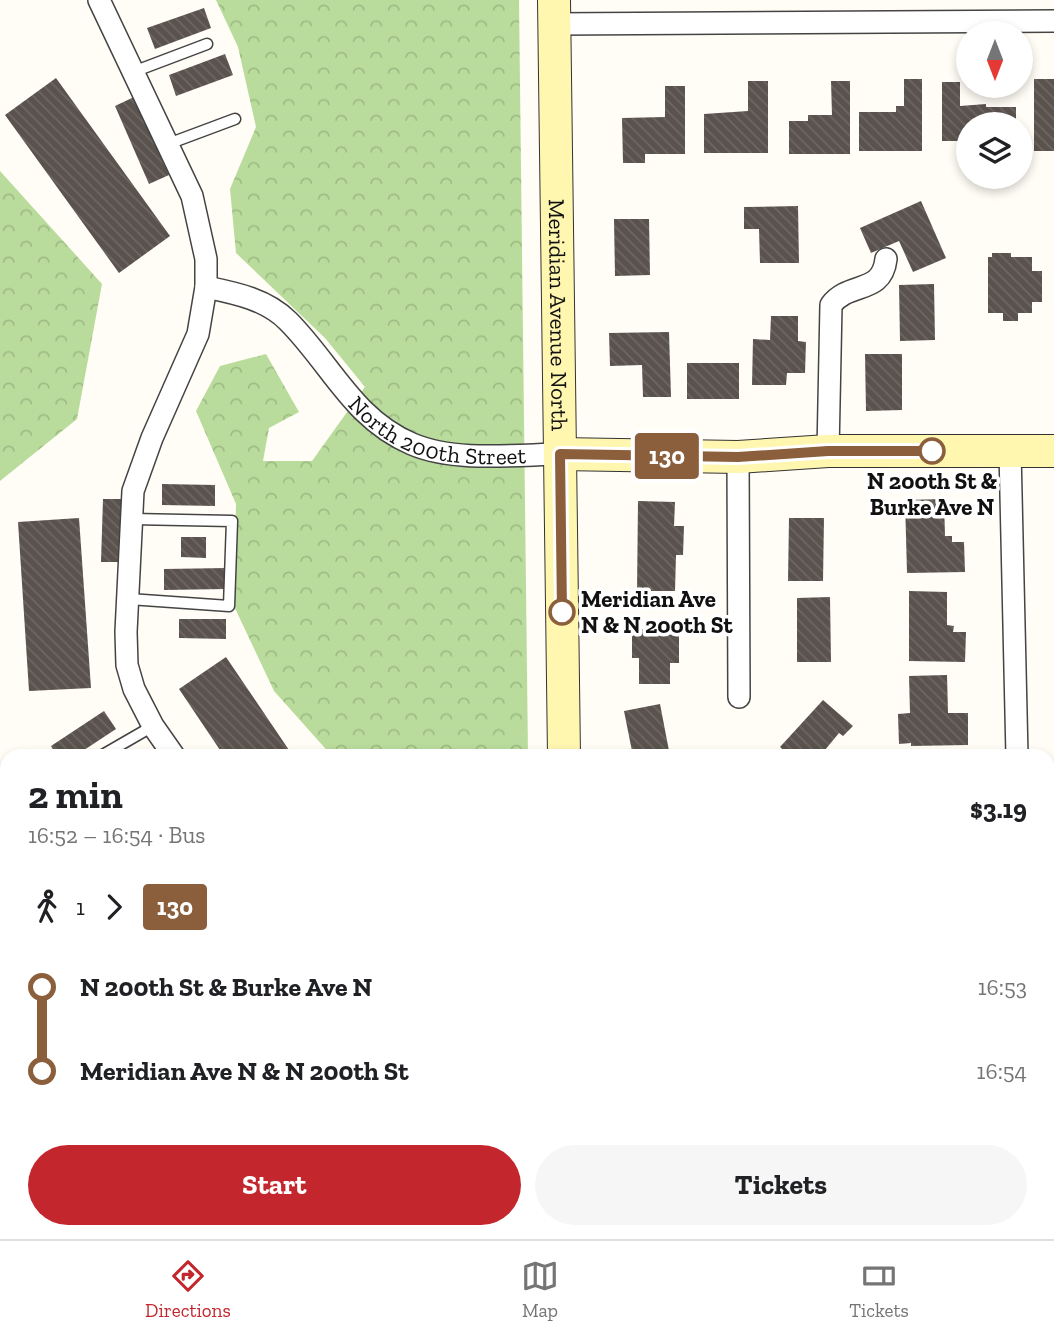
<!DOCTYPE html>
<html lang="en">
<head>
<meta charset="utf-8">
<style>
  body { margin:0; font-family:"Zilla Slab",serif; background:#f6f6f6; color:#202124; height:100vh; display:flex; flex-direction:column; font-size:26px; white-space:nowrap }
  * { box-sizing:border-box; margin:0 }
  p { font-size:23px; color:#757577 }
  .icon { flex:none; width:38px; height:38px; fill:none; stroke:currentColor; stroke-width:2; stroke-linecap:round; stroke-linejoin:round }
  .map { position:relative; flex:1; overflow:hidden }
  .sheet { position:absolute; left:0px; top:749px; width:1055px; height:490px; display:flex; flex-direction:column; background:#fff; border-radius:21px 21px 0 0; box-shadow:0 4px 10px #0003 }
  .sheet>* { flex:none }
  .badge { padding:0 14px; border-radius:5px; font-size:24px; line-height:46px }
  .needle { width:46px; rotate:180deg }
  .tools { position:absolute; left:956px; top:21px; display:grid; gap:14px }
  .tools a { display:grid; place-items:center; width:77px; height:77px; border-radius:50%; background:#fff; box-shadow:0 4px 10px #0003; font-size:35px }
  .map>.badge { position:absolute; translate:-50% -50%; box-shadow:0 0 0 4px #fff }
  .legs { display:flex; align-items:center; gap:10px; height:77px; padding:0 28px; font-size:23px }
  .legs p { margin-inline-start:auto }
  .overview { display:flex; align-items:center; justify-content:space-between; height:119px; padding:0 28px }
  h1 { font-size:38px; font-weight:700; line-height:52px }
  .primary-button { display:flex; gap:14px; margin-top:auto; padding:14px 28px }
  .primary-button a { flex:1; height:80px; border-radius:42px; background:#c4262e; color:#fff; font-size:28px; font-weight:700; line-height:80px; text-align:center }
  .primary-button a+a { background:#f6f6f6; color:#202124 }
  ul { padding:0 28px; list-style:none }
  li { display:flex; align-items:center; gap:24px; height:84px; font-size:26px }
  li i { display:grid; place-items:center; width:10px; height:100%; margin:0 9px; background:currentColor }
  li i::after { content:''; width:18px; height:18px; margin:-9px; border:5px solid; border-radius:50%; background:#fff }
  li p { margin-inline-start:auto }
  li:first-child i { background:linear-gradient(#0000 50%,currentColor 0) }
  li:last-child i { background:linear-gradient(currentColor 50%,#0000 0) }
  .dock { display:flex; justify-content:space-around; align-items:center; height:98px; border-top:2px solid #e0e0e0; background:#fff; font-size:19px; color:#757577 }
  .dock a { display:grid; justify-items:center; gap:4px }
  .dock .selected { color:#c4262e }
  .map>svg:first-child { display:block }
  .forest { fill:url(#forest-crowns) }
  .building { fill:url(#building-back-hatch) }
  .lines { fill:none; stroke-linecap:round; stroke-linejoin:round }
  .lane-casing { stroke:#444; stroke-width:13 }
  .street-casing { stroke:#444; stroke-width:24 }
  .secondary-casing { stroke:#333; stroke-width:34 }
  .lane { stroke:#fff; stroke-width:10 }
  .street { stroke:#fff; stroke-width:21 }
  .secondary { stroke:#fff6b0; stroke-width:32 }
  .line-1-casing { stroke:#fff; stroke-width:16 }
  .line-1 { stroke:#8b5e3c; stroke-width:10 }
  .stop-1-dot { fill:#fff; stroke:#8b5e3c; stroke-width:3.5 }
  .labels { text-anchor:middle; stroke-width:7; stroke-linejoin:round; paint-order:stroke }
  .street-label { font-size:23px; fill:#111; stroke:#fff }
  .stop-label { font-size:23px; font-weight:bold; fill:#111; stroke:#fff }
</style>
</head>
<body>
<div class="map">
<svg width="1054" height="1239" viewBox="0 0 1054 1239">
  <defs>
    <pattern id="forest-crowns" width="20" height="18" patternUnits="userSpaceOnUse" patternTransform="scale(1.75)"><rect width="20" height="18" fill="#b9dc9c"/><path d="M2 6a3 3 0 1 1 6 0M12 15a3 3 0 1 1 6 0" fill="none" stroke="#9ebc85"/></pattern>
    <pattern id="building-back-hatch" width="6" height="6" patternUnits="userSpaceOnUse" patternTransform="scale(1.75)"><rect width="6" height="6" fill="#5a524d"/><path d="M-1 5l2 2M0 0l6 6M5-1l2 2" fill="none" stroke="#6d6662"/></pattern>
  </defs>
  <rect width="100%" height="100%" fill="#fffdf5"/>
  <path class="forest" d="M216 0H519L528 756H332L274 691 233 604 236 504 196 411 220 366 266 354 299 412 269 428 263 461H312L365 387 325 338 236 253 230 189 256 127 238 47Z
    M0 171 102 284 77 419 0 481Z
    M0 785 7 795V1223L0 1221Z
    M61 1232H266L262 1239H102Z
    M350 1232H534V1239H346Z"/>
  <path class="building" d="M204 8 211 28 155 49 147 28Z
    M225 54 233 75 176 96 169 75Z
    M56 78 170 236 119 273 5 115Z
    M904 79H922V151H859V112H896V106H904Z
    M1034 79H1054V151H1034Z
    M748 81H768V153H704V114L748 111Z
    M831 81H850V154H789V121H808V115H832Z
    M942 82H960V106L986 104V107H1016V124H968V141H942Z
    M665 86H685V154H645V163H623L622 118 665 117Z
    M134 97 169 175 149 184 115 106Z
    M921 201 946 258 913 272 899 241 871 253 860 228Z
    M798 206 799 263H760L759 229H744V207Z
    M614 219H649L650 275 615 276Z
    M992 253H1011V257H1032V271H1042V302H1032V313H1018V321H1003V313H988V257H992Z
    M934 284 935 340 900 341 899 285Z
    M771 316H798V341L806 342 805 373H787L786 385H752L753 339 770 340Z
    M669 332 671 397H643L642 365 610 366 609 333Z
    M865 354H902V410L866 411Z
    M687 363H739V399H687Z
    M162 484 215 485V506L162 505Z
    M103 499H124L122 562H101Z
    M944 499 945 536H952V542H964L965 572 907 573 905 500Z
    M638 501 675 502 674 526H684L683 555H676L675 591H637Z
    M79 518 91 688 29 691 18 522Z
    M789 518H824L823 581H788Z
    M181 537H206V558L181 557Z
    M227 568V589L164 590V569Z
    M909 591 947 592V625L954 626 953 632H966L965 662 909 661Z
    M830 597 831 662H797V598Z
    M179 619H226V639L179 638Z
    M632 629 679 630V663H670V684H639V658H632Z
    M226 657 293 756H224L179 689Z
    M947 675 948 713H968V745L911 746V743L899 744 898 714 910 713 909 676Z
    M823 700 853 726 843 736 839 733 820 756H790L780 747Z
    M660 704 670 756H633L624 711Z
    M104 711 116 729 75 756H57L51 746Z
    M1054 926V1011L1048 1013V992L1052 991 1048 979V928Z
    M1048 1102H1054V1154H1048Z"/>
  <g class="lines">
    <g class="lane-casing">
      <path id="lane" d="M133 72 207 44
        M168 144 235 119
        M129 599 229 606 232 521 132 519
        M101 756 153 726"/>
    </g>
    <g class="street-casing">
      <g id="street">
        <path d="M99 0 192 196 206 259V287L198 334 152 438 133 491 126 632 127 665 134 689 153 726 174 756"/>
        <path d="M554 24 1054 21"/>
        <path id="s1" d="M206 287C235 293 266 299 288 321 331 364 353 419 412 444 454 462 514 455 560 454"/>
        <path d="M828 451 831 305C849 281 882 295 886 259"/>
        <path d="M1010 451 1017 756"/>
        <path d="M738 457 739 697"/>
        <path d="M570 1234H897L1054 1237"/>
        <path d="M297 1239 301 1232"/>
      </g>
    </g>
    <g class="secondary-casing">
      <g id="secondary">
        <path id="s2" d="M554 0 564 756"/>
        <path d="M560 454 738 457 828 451H1054"/>
        <path d="M570 1232V1239"/>
      </g>
    </g>
    <use href="#lane" class="lane"/>
    <use href="#street" class="street"/>
    <use href="#secondary" class="secondary"/>
  </g>
  <g class="lines">
    <g class="line-1-casing">
      <path id="line-1" d="M562 612 560 454 738 457 828 451H932"/>
    </g>
    <use href="#line-1" class="line-1"/>
  </g>
  <g class="stop-1-dot">
    <circle cx="932" cy="451" r="12"/>
    <circle cx="562" cy="612" r="12"/>
  </g>
  <g class="labels">
    <g class="street-label">
      <text dy="8" stroke="none"><textPath href="#s2" startOffset="315">Meridian Avenue North</textPath></text>
      <text dy="8" stroke="none"><textPath href="#s1" startOffset="287">North 200th Street</textPath></text>
    </g>
    <g class="stop-label">
      <text x="932" y="489">N 200th St &amp;<tspan x="932" dy="26">Burke Ave N</tspan></text>
      <text x="581" y="607" text-anchor="start">Meridian Ave<tspan x="581" dy="26">N &amp; N 200th St</tspan></text>
    </g>
  </g>
</svg>
<div class="tools">
<a><svg class="needle" viewBox="-14 -14 28 28"><path d="M0-13l5 13h-10z" fill="#e53935"/><path d="M0 13l5-13h-10z" fill="#757577"/></svg></a>
<a><svg class="icon" aria-label="layers" viewBox="0 0 24 24"><path d="M12 4l9 5-9 5-9-5zM3 14l9 5 9-5"/></svg></a>
</div>
<b class="badge" style="left:667px;top:456px;background:#8b5e3c;color:#fff">130</b>
<section class="sheet">
<div class="overview"><div><h1>2 min</h1><p>16:52 – 16:54 · Bus</p></div><b>$3.19</b></div>
<div class="legs"><svg class="icon" aria-label="walk" viewBox="0 0 24 24"><circle cx="13" cy="4" r="2"/><path d="M13 8l-2 6 4 7M11 14l-3 7M7 12l3-4h3l4 4"/></svg>1<svg class="icon" aria-label="forward" viewBox="0 0 24 24"><path d="M9 5l7 7-7 7"/></svg><b class="badge" style="background:#8b5e3c;color:#fff">130</b></div>
<ul>
<li><i style="color:#8b5e3c"></i><b>N 200th St &amp; Burke Ave N</b><p>16:53</p></li>
<li><i style="color:#8b5e3c"></i><b>Meridian Ave N &amp; N 200th St</b><p>16:54</p></li>
</ul>
<div class="primary-button"><a>Start</a><a>Tickets</a></div>
</section>
</div>
<nav class="dock">
<a class="selected"><svg class="icon" aria-label="directions" viewBox="0 0 24 24"><path d="M12 3l9 9-9 9-9-9zM9 14v-3h6M13 9l2 2-2 2"/></svg>Directions</a>
<a><svg class="icon" aria-label="map" viewBox="0 0 24 24"><path d="M3 6l6-2 6 2 6-2v14l-6 2-6-2-6 2zM9 4v14M15 6v14"/></svg>Map</a>
<a><svg class="icon" aria-label="tickets" viewBox="0 0 24 24"><path d="M3 7h18v10H3zM15 7v10"/></svg>Tickets</a>
</nav>
</body>
</html>
